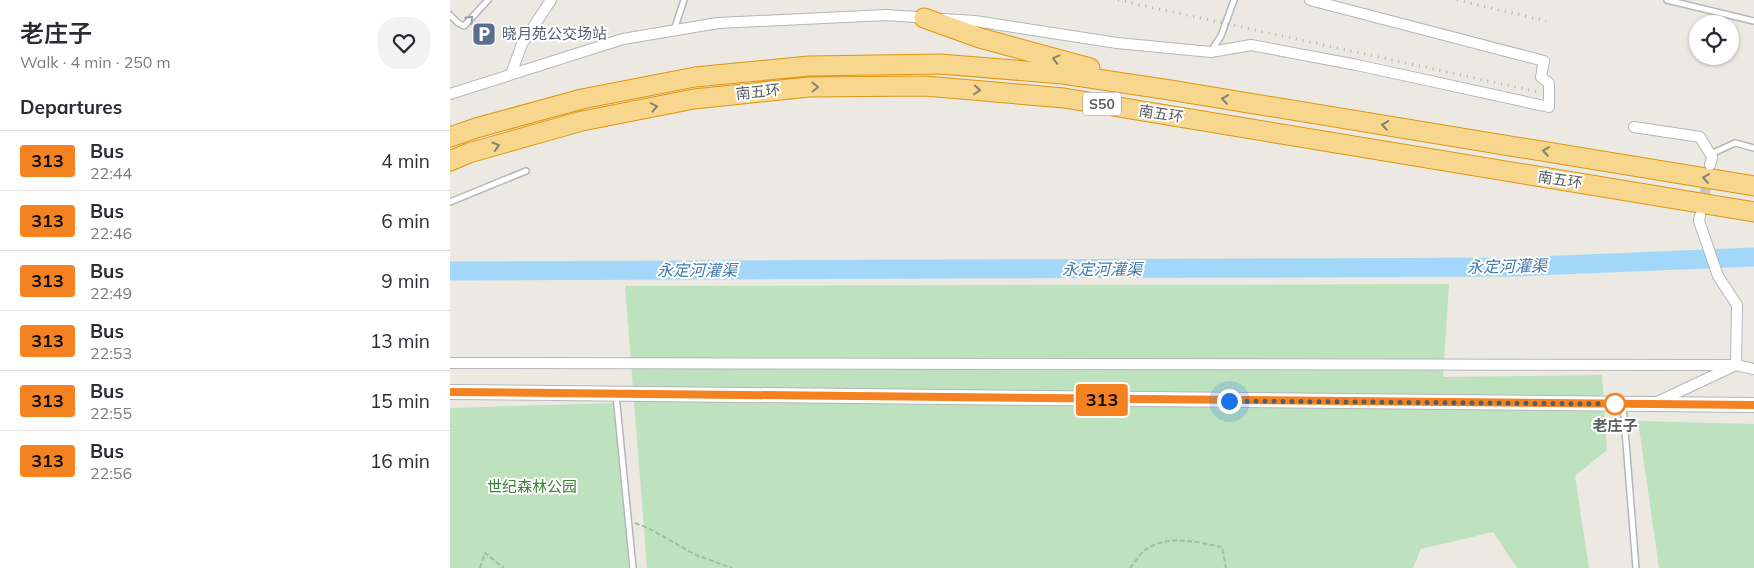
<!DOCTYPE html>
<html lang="en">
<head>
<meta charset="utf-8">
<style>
  body { margin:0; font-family:Mulish,"Noto Sans SC",sans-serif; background:#f2f2f3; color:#2b2b33; height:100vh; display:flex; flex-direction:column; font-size:19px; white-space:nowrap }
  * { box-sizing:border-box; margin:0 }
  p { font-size:16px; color:#7c7c81 }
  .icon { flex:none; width:28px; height:28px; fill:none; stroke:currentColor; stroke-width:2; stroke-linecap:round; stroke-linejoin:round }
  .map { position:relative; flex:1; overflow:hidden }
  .drawer { display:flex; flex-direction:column; background:#fff; width:450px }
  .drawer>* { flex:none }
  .badge { padding:0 10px; border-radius:4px; font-size:18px; line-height:32px }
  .buttons { position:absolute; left:1239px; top:15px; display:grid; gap:10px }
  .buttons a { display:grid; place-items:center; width:50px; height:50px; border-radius:50%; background:#fff; box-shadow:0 1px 4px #0004; font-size:25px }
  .you { position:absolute; width:25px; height:25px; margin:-12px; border:4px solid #fff; border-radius:50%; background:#1a73e8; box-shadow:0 0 0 8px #1a73e833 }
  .map>.badge { position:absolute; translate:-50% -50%; box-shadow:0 0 0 2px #fff }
  h2 { padding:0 20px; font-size:19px; line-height:45px }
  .round { display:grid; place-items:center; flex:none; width:52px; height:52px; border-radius:20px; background:#f2f2f3 }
  .headline { display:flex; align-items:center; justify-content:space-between; height:85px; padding:0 20px }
  h1 { font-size:24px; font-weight:600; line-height:38px }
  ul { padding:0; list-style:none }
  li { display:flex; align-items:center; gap:15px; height:60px; padding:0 20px; border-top:1px solid #e1e1e2 }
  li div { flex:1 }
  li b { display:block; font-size:19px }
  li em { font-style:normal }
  li .badge { min-width:55px; font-weight:700; text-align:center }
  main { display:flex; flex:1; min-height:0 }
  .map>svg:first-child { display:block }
  .green { fill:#bfe2be }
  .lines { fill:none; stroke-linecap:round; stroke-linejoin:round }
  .river { stroke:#a2d7fa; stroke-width:19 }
  .street-tunnel { stroke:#c6c6c1; stroke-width:10; stroke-dasharray:10 5; stroke-linecap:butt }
  .lane-casing { stroke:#b3b7bb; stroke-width:8 }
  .street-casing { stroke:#b3b7bb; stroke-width:12 }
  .secondary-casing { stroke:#b2b6bb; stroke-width:16 }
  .highway-casing { stroke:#e0950d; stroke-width:21 }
  .path { stroke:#98c2a2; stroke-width:2; stroke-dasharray:5 2.5; stroke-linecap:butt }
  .lane { stroke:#fff; stroke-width:5 }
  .street { stroke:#fff; stroke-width:10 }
  .secondary { stroke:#fff; stroke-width:14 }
  .highway { stroke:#f6d78d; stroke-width:19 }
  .rail { stroke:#b0b1b1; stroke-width:3; stroke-dasharray:1 6; stroke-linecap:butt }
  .oneway { stroke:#9b9ea0 }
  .oneway2 { stroke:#88826e }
  .line-casing { stroke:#fff; stroke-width:11 }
  .line { stroke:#f58220; stroke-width:8 }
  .walk { stroke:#595d61; stroke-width:5; stroke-dasharray:0 9 }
  .stop-dot { fill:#fff; stroke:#f58220; stroke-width:2.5 }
  .labels { text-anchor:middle; stroke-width:4; stroke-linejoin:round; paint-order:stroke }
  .shield { fill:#fff; stroke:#8b8e90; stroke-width:1 }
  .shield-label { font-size:14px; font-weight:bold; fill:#595d61 }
  .service-label { font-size:15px; fill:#4e5e75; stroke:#fff; text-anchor:start }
  .street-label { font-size:15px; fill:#595d61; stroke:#fff }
  .stop-label { font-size:15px; font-weight:bold; fill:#595d61; stroke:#fff }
  .park-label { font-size:15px; fill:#398039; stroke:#fff }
  .water-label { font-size:16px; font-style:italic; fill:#4278aa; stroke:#fff }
</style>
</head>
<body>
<main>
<section class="drawer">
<div class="headline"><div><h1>老庄子</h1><p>Walk · 4 min · 250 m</p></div><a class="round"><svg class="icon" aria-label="heart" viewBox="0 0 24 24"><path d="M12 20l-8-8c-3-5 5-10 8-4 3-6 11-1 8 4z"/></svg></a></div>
<h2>Departures</h2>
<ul>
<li><span class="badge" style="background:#f58220;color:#111">313</span><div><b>Bus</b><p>22:44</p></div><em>4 min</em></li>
<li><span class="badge" style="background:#f58220;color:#111">313</span><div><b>Bus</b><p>22:46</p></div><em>6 min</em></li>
<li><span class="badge" style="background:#f58220;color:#111">313</span><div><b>Bus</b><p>22:49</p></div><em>9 min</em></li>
<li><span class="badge" style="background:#f58220;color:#111">313</span><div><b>Bus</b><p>22:53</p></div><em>13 min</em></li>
<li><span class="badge" style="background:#f58220;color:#111">313</span><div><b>Bus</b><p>22:55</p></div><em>15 min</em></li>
<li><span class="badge" style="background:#f58220;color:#111">313</span><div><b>Bus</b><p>22:56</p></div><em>16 min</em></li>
</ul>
</section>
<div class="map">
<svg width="1304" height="568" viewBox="0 0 1304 568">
  <rect width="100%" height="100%" fill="#ebe9e1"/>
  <path class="green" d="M999 284 993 377 1152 375 1157 450 1125 476 1139 568H1067L1043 532 971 549 963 568H197L175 286Z
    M167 403 185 568H0V408Z
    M1188 421 1304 424V568H1209Z"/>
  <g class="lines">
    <path class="river" d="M0 271 1064 267 1304 257"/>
    <path class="street-tunnel" d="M1252 208 1258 176"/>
    <g class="lane-casing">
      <path id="lane" d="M1217 0 1304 21
        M0 15 8 23 14 26 38 0
        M224 30 234 0
        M761 51 771 36 784 0
        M1261 154 1285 143 1304 148
        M0 202 76 171
        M166 395 183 568
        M1173 405 1186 568"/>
    </g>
    <g class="street-casing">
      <path id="street" d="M493 19 525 21 667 43 761 52 801 45 907 65 1099 107V83L1091 77 1094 61 860 0
        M61 74 72 44 101 0
        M0 94 173 39 268 23 436 15 479 18
        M1184 127 1250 137 1262 157 1260 165
        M0 363 1286 365 1287 305 1268 276 1249 221 1250 216
        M1205 403 1286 365 1304 369"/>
    </g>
    <g class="secondary-casing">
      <path id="secondary" d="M0 392 1304 405"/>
    </g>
    <g class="highway-casing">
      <path id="highway" d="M474 18 530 38 640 68
        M0 137 26 128 132 99 245 77 359 66 490 64 613 74 720 90 1304 186
        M0 161 19 153 132 121 244 99 359 87 475 86 614 98 1304 212"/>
    </g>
    <path class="path" d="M185 523 200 529 246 555 282 568
      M30 568 35 553 54 568
      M680 568C685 562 689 555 695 550 718 534 747 542 772 547L776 568"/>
    <use href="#lane" class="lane"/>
    <use href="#street" class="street"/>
    <use href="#secondary" class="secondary"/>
    <use href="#highway" class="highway"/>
    <path class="rail" d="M668 0 1089 92
      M1007 0 1096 21"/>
  </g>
  <defs><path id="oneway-chevron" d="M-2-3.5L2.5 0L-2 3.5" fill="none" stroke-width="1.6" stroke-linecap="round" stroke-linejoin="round" transform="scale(1.25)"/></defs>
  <use class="oneway" href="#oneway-chevron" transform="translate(20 19) rotate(-45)"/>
  <g class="oneway2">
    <use href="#oneway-chevron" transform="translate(606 59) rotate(-165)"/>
    <use href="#oneway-chevron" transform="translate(365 87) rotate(-1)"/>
    <use href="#oneway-chevron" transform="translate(527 90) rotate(5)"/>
    <use href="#oneway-chevron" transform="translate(775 99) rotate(-171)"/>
    <use href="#oneway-chevron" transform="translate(204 107) rotate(-11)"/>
    <use href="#oneway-chevron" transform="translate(935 125) rotate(-171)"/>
    <use href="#oneway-chevron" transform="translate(46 146) rotate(-16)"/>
    <use href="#oneway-chevron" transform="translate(1096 151) rotate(-171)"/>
    <use href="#oneway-chevron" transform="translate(1256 178) rotate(-171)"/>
  </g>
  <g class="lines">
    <g class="line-casing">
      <path id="line" d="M0 392 1304 405"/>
    </g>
    <use href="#line" class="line"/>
    <path class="walk" d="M779 401 1165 404"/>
  </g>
  <defs>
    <g id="parking-square" transform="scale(1.25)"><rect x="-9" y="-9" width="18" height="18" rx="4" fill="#5c6f8a" stroke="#fff"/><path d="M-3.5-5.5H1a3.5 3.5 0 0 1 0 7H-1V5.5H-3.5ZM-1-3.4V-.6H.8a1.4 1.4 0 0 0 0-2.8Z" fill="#fff"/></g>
  </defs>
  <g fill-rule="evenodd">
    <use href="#parking-square" x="34" y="34"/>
  </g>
  <circle class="stop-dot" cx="1165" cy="404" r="10"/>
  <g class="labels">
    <rect class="shield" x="633" y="92.5" width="38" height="23" rx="4"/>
    <g class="shield-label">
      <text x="652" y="109">S50</text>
    </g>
    <g class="service-label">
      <text x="52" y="39">晓月苑公交场站</text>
    </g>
    <g class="street-label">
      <text transform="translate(308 92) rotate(-6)" y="5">南五环</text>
      <text transform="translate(711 114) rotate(9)" y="5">南五环</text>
      <text transform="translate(1110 180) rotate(9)" y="5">南五环</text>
    </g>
    <g class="stop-label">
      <text x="1165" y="431">老庄子</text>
    </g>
    <g class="park-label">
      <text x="82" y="492">世纪森林公园</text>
    </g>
    <g class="water-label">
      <text transform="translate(1057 266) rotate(-1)" y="6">永定河灌渠</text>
      <text x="652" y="275">永定河灌渠</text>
      <text x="247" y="276">永定河灌渠</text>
    </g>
  </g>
</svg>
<div class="buttons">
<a><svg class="icon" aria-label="locate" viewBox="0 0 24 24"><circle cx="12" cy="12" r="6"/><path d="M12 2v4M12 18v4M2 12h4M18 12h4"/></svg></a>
</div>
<div class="you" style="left:779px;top:401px"></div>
<b class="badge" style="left:652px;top:400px;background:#f58220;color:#111">313</b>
</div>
</main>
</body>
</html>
